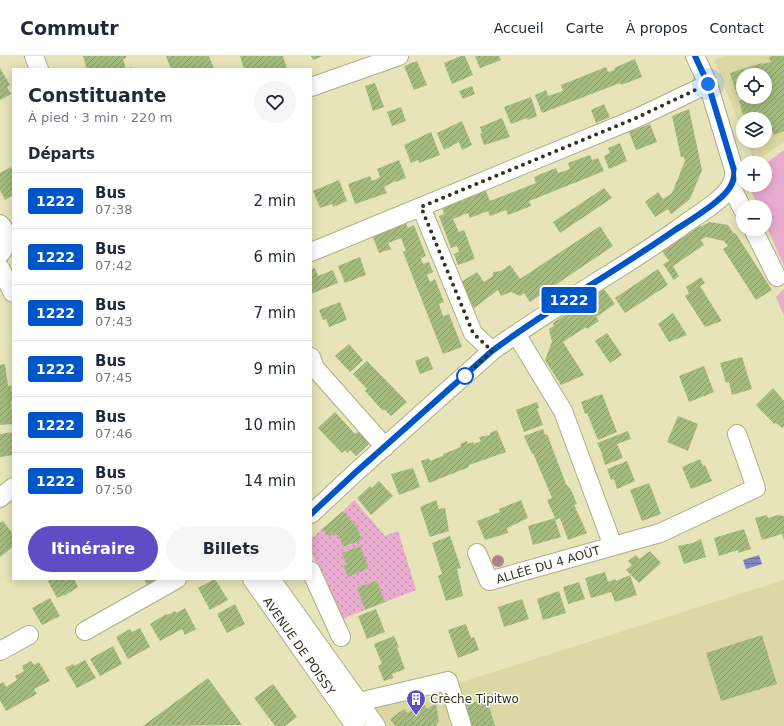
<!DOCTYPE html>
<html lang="fr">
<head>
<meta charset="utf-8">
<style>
  body { margin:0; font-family:"DejaVu Sans",sans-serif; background:#f6f6f7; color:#1f2937; height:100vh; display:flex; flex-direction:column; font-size:15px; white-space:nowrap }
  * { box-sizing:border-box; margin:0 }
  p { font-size:13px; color:#747a83 }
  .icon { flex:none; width:22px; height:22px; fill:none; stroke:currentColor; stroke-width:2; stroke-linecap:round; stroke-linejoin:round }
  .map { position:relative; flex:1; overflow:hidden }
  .side { position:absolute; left:12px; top:12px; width:300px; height:512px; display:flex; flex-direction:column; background:#fff; border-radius:0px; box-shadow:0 2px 10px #0003 }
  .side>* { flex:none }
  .badge { padding:0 8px; border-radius:3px; font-size:14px; line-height:26px }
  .fabs { position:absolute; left:736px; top:12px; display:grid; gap:8px }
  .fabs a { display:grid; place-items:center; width:36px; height:36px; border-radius:50%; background:#fff; box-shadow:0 2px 10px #0003; font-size:20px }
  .you { position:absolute; width:20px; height:20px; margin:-10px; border:3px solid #fff; border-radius:50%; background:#1a73e8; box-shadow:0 0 0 6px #1a73e833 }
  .map>.badge { position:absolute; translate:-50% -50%; box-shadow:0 0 0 2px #fff }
  h2 { padding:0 16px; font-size:15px; line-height:36px }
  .round { display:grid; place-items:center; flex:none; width:42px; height:42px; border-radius:21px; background:#f6f6f7 }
  .summary { display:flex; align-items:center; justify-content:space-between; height:68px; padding:0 16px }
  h1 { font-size:19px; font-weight:600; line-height:30px }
  .action { display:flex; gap:8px; margin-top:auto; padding:8px 16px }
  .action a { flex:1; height:46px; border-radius:24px; background:#5f4dc6; color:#fff; font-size:16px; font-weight:600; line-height:46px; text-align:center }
  .action a+a { background:#f6f6f7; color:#1f2937 }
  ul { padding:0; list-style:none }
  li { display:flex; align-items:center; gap:12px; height:56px; padding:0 16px; border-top:1px solid #e0e1e3 }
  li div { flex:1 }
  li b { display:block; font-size:15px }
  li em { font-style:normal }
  li .badge { min-width:44px; font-weight:700; text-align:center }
  header { display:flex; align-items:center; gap:24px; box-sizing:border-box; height:56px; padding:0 20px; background:#fff; border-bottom:1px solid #e0e1e3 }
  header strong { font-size:19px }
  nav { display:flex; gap:22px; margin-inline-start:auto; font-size:14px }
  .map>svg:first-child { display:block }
  .built { fill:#dbd8a5; fill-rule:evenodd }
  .park { fill:#e9abce }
  .garden { fill:url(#garden-dots); fill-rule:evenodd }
  .water { fill:url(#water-rules) }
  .building { fill:url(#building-hatch); fill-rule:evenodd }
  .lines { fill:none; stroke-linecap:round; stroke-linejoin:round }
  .minor-casing { stroke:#b0ad83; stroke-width:20 }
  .minor { stroke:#fff; stroke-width:18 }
  .tree { fill:#ad8389 }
  .line-casing { stroke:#fff; stroke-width:9 }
  .line { stroke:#0055c8; stroke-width:6 }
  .walk { stroke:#333221; stroke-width:4; stroke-dasharray:0 7.2 }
  .stop-dot { fill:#fff; stroke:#0055c8; stroke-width:2 }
  .labels { text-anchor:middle; stroke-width:3; stroke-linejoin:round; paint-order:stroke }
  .street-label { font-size:12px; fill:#333221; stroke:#fff }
  .poi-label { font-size:12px; fill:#333221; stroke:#fff; text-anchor:start }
</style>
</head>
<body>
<header>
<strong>Commutr</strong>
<nav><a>Accueil</a><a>Carte</a><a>À propos</a><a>Contact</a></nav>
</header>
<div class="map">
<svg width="784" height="670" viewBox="0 0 784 670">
  <defs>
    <pattern id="garden-dots" width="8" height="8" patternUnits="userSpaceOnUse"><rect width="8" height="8" fill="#e9abce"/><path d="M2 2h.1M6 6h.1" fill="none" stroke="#bd8ca7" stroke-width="1.8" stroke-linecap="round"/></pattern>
    <pattern id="water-rules" width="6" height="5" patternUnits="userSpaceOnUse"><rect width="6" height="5" fill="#8684be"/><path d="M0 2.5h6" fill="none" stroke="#6e6d9a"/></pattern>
    <pattern id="building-hatch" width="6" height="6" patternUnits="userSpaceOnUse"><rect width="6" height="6" fill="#a5bb7f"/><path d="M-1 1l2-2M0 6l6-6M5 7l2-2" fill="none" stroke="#879968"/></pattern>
  </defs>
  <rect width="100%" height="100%" fill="#e6e4b8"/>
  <path class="built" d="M724 0H784V86L755 106 746 85H765V63H743V76L714 4ZM743 19H765V41H743Z
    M784 524V670H385L375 655 376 650 440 633Z"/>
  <path class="park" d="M784 94V210L765 166V151H758L749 129H765V108Z
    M784 233V260L776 241Z"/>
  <path class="garden" d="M354 444 385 480 398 475 416 534 385 546 377 524 357 532 365 554 339 564 311 495V483L322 473 329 481 334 476 340 482 344 491 362 484 357 471 343 455ZM359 490 369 512 348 520 343 509 347 508 343 497Z"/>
  <path class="water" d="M759 499 762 508 746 513 743 504Z"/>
  <path class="building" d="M83 0H126V2L123 3 126 13 132 11V13H87Z
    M166 0H209L214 13H171Z
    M240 0H283L287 13H244Z
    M311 0H323L313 4Z
    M461 0H465L473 19 452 28 444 7Z
    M475 0H499L501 4 480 12Z
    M773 0H784V75L774 79 772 74 765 77V63H754L753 60 744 62 739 45 742 44 740 38 737 39 730 17 762 7V8L771 6 769 1ZM743 19H765V41H743Z
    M635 3 642 21 621 29 620 27 542 57 535 39 546 34 548 40 563 35 561 29 606 11 608 16 615 14 614 12Z
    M417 5 427 29 414 34 404 10Z
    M0 12 10 29 7 31 11 38 0 44Z
    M375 27 384 51 373 55 365 30Z
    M472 30 475 38 463 43 459 35Z
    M531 41 537 60 528 64 527 62 511 68 504 51Z
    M604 48 610 61 596 67 591 54Z
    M401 51 406 65 392 70 387 56Z
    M689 53 702 114 690 143 671 158 668 153 655 161 645 146 658 136 663 143 672 137 685 105 684 101H681L672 60Z
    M502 62 510 81 484 89 480 78 482 77 480 71Z
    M462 65 472 89 462 94 459 86 444 94 437 77Z
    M650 68 657 86 636 94 629 76Z
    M431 76 440 99 419 107 418 104 411 107 404 89Z
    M620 87 627 105 609 113 604 100 610 97 608 92Z
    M590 99 592 104 598 102 604 115 529 145 531 150 508 159 506 154 490 160 488 155 470 162 468 157 453 163 459 176 464 174 475 203 458 209 454 198 459 196 457 190 451 192 439 160 444 158 442 151 485 133 490 145 536 127 534 121 556 112 558 117 570 113 568 107Z
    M399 104 406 122 396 126 395 125 384 131 387 137 355 148 348 128 370 120 372 125 380 121 377 113Z
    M11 111 13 115V139L5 144 0 134V117Z
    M339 124 347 145 333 151 332 148 320 152 313 135Z
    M604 132 612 142 560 177 553 166Z
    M405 165 408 172 414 169 426 200 421 202 423 208 429 206 433 216 427 219 430 226 435 223 444 246 439 248 443 260 449 258 462 291 443 298 403 196 406 195 401 182 388 187 391 193 379 197 372 179Z
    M710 166 728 169 733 177 736 178 772 234 756 244 723 193 728 190 724 185 706 181 701 184 704 189 673 210 679 220 674 224 663 208 669 205 662 195 700 170H702Z
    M600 170 613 190 530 246 524 237 520 240 511 236 501 240 498 234 474 252 458 228 477 216 484 226 493 220V216L501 215 510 209 520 223Z
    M360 201 366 219 345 227 338 210Z
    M315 212 318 220 333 214 338 227 311 238V213Z
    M658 213 668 229 625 257 615 242Z
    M701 221 705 227 700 230 722 265 705 271 685 240 689 237 686 231Z
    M604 233 615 248 596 261 599 265 587 273 586 271 563 286 584 319 561 329 545 304 552 286 549 273 554 270 553 267Z
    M340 246 347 264 329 271 326 263 323 264 319 254Z
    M673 257 687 279 669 286 658 268Z
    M607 277 622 299 610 307 595 285Z
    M349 288 363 304 350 316 335 300Z
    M428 300 433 313 420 318 415 305Z
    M742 301 752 333 732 339 729 326 726 327 720 307Z
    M367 305 407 346 391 360 384 353 383 355 365 335 367 333 353 318Z
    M5 308 8 330 11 329 13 342V345H11L13 368 0 369V309Z
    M704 310 714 336 689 346 679 320Z
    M773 332 784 345V370L782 372 776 367 774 368 756 349Z
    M602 338 617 376 598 384 587 357 585 358 581 346Z
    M537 346 539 352 537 353 543 369 524 376 516 354Z
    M335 356 355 378 359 375 370 387 356 400 350 394 347 397 345 394 342 397 318 372Z
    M678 360 698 368 688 395 667 386Z
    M543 373 545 379 547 378 566 428 571 434 577 448 574 449 587 477 568 484 560 462 555 464 561 481 533 489 528 470 555 462 547 444 552 442 533 397 532 398 524 380Z
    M497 374 506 396 469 409V411L429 427 421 405 429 402 430 405 443 400V398L461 391 460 388 467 385 468 388 473 386 474 388 481 385 479 381 490 379V377Z
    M628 375 631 383 617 388 623 402 605 409 602 399H603L597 387Z
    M13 376V399L0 401V378Z
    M700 403 703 410 705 409 712 425 691 433 682 411Z
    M627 405 635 425 617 433 614 423 611 424 607 413Z
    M413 412 420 431 399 439 391 418Z
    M379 425 393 440 371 459 357 442 370 430 372 432Z
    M649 427 661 458 642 465 630 434Z
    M436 444 439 453 445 452 449 475 430 481 420 451Z
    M521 444 528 462 507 472 508 477 485 484 477 465 500 456 499 453Z
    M343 455 357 471 362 484 343 491 340 482 334 476 329 481 322 473Z
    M767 459 768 462 778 459 784 460V484L782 478 762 484 755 462Z
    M3 465 13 478V491L0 501V467Z
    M744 473 751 493 738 497V494L719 500 714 482Z
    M450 480 461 512 457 513 463 540 446 545 438 520 442 518 432 487Z
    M701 483 706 501 684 508 678 490 693 487Z
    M360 490 369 512 348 521 343 509 347 508 342 497Z
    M650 495 661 507 639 527 626 514 632 509 628 505 636 499 639 503Z
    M605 516 608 526 615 523 616 525 630 519 637 539 615 546 611 536 591 542 585 522Z
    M52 523H74L78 531 64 540 63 539 57 542 48 525Z
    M144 523H159L149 532Z
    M215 523 228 544 210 554 198 532Z
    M377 524 385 546 365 554 357 532Z
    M579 526 585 543 568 548 563 531Z
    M559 535 566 557 543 564 537 543Z
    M50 542 60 560 42 569 32 552Z
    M522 543 529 563 504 571 498 551Z
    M235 548 245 568 227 577 217 558Z
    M185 552 196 573 185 579 182 573 160 585 150 568 166 558 167 559 175 555 176 557Z
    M376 553 385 576 367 583 358 560Z
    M466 568 471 582 474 581 479 594 458 602 448 574Z
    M140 572 150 591 128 603 116 581 130 573 132 576Z
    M762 579 777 628 721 645 706 597Z
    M394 580 399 591 397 592 405 613 392 618 393 622 384 625 378 610 382 608 374 588Z
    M113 590 122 608 100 620 90 603Z
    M85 604 96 622 77 632 65 612 73 608 74 610Z
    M31 605 34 609 39 606 50 625 34 633 37 638 6 655 0 644V628L3 626 6 631 17 624 15 620 24 615 22 610Z
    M208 622 242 669 143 670Z
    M273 628 297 661 285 670H275L254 642Z
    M487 643 495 670H466L461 650Z
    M436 647 439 665 436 668 437 670H395L390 663 404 653 407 657 412 654 414 656 425 649 427 653Z"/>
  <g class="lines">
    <g class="minor-casing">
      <path id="minor" d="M34 0 39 13
        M311 31 399 0
        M731 130 743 154
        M421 151 473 277 492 295
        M0 168C9 177 8 189 0 198
        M753 173 777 221
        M311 196 637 62 708 28
        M0 212 13 237
        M516 278 563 355 613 490
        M311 301 315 312 385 391
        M0 442 13 431
        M311 458 356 416 492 295C552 251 617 216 678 173 691 163 705 155 717 145 727 137 736 127 734 114L708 28 695 0
        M477 497 489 525 660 477 756 432 737 378
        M311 515 341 581
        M252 523 355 670
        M271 523 376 670
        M85 575 177 523
        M0 595 29 579
        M350 655 367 644 448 625 462 670"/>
    </g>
    <use href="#minor" class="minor"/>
  </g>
  <circle class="tree" cx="498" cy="505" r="6"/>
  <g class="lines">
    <g class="line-casing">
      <path id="line" d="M311 458 356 416 492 295C551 251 615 216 675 174 689 165 704 156 717 145 727 137 736 127 734 114L708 28 695 0"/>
    </g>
    <use href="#line" class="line"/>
    <path class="walk" d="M465 320 492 295 473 277 421 151 636 62 708 28"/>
  </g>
  <defs>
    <g id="building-pin" transform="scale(1)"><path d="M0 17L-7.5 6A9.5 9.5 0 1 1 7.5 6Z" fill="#5f4dc6" stroke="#fff"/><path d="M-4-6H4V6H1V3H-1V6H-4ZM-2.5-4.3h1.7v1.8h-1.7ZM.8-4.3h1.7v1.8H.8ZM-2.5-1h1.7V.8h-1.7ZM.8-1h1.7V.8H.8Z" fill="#fff"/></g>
  </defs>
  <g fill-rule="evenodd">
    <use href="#building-pin" x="416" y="643"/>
  </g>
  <circle class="stop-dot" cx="465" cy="320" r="8"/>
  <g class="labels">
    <g class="street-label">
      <text transform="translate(548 509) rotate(-16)" y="4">ALLÉE DU 4 AOÛT</text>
      <text transform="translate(299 590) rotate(55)" y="4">AVENUE DE POISSY</text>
    </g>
    <g class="poi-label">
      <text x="430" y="647">Crèche Tipitwo</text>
    </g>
  </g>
</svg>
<div class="fabs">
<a><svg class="icon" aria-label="locate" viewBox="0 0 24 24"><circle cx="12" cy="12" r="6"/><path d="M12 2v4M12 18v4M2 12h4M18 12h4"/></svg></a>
<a><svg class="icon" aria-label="layers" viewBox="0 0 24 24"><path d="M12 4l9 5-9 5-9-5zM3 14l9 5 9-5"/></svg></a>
<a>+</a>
<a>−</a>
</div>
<div class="you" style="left:708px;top:28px"></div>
<b class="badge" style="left:569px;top:244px;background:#0055c8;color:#fff">1222</b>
<section class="side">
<div class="summary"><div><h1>Constituante</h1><p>À pied · 3 min · 220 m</p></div><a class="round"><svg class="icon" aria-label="heart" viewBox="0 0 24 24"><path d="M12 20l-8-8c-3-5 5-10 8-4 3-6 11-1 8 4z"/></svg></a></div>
<h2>Départs</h2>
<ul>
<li><span class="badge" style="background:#0055c8;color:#fff">1222</span><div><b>Bus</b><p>07:38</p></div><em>2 min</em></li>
<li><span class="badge" style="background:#0055c8;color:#fff">1222</span><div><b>Bus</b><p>07:42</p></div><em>6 min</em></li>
<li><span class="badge" style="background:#0055c8;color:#fff">1222</span><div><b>Bus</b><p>07:43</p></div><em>7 min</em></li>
<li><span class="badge" style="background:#0055c8;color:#fff">1222</span><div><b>Bus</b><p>07:45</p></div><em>9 min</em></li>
<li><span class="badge" style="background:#0055c8;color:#fff">1222</span><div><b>Bus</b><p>07:46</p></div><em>10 min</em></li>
<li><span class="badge" style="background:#0055c8;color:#fff">1222</span><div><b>Bus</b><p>07:50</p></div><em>14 min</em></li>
</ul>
<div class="action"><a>Itinéraire</a><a>Billets</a></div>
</section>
</div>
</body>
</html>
